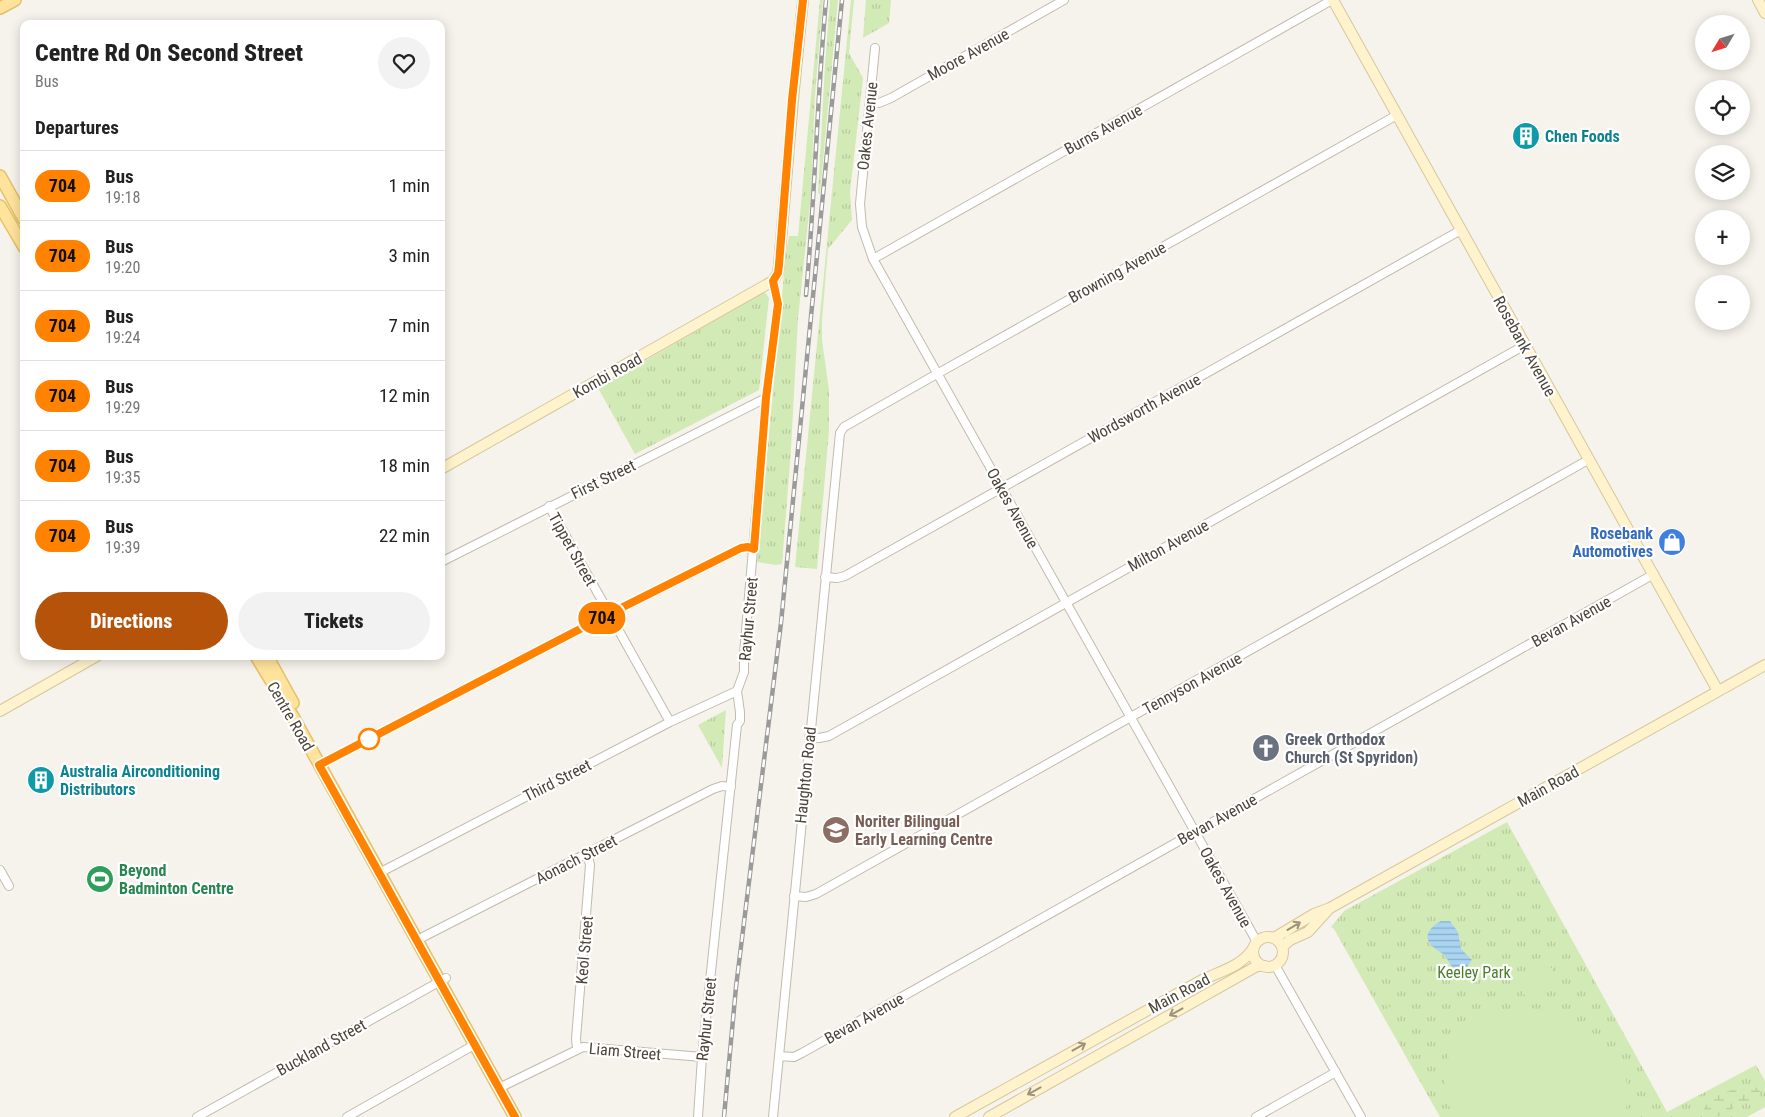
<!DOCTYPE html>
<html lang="en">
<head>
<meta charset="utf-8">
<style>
  body { margin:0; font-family:"Roboto Condensed",sans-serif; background:#f2f2f2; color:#222; height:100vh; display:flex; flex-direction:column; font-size:19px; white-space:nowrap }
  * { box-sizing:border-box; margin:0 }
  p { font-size:16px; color:#767676 }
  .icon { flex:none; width:28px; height:28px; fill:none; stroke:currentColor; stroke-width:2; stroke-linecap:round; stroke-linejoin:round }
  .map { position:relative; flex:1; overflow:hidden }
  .side { position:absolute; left:20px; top:20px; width:425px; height:640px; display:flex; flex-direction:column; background:#fff; border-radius:10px; box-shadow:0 2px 12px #0003 }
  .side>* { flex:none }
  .badge { padding:0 10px; border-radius:16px; font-size:18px; line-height:32px }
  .needle { width:32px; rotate:232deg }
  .controls { position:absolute; left:1695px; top:15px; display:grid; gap:10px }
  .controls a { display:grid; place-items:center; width:55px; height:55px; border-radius:50%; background:#fff; box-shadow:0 2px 12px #0003; font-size:25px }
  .map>.badge { position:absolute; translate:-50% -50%; box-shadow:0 0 0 2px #fff }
  h2 { padding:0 15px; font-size:19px; line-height:45px }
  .round { display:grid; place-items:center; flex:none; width:52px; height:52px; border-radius:26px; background:#f2f2f2 }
  .overview { display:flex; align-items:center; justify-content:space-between; height:85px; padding:0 15px }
  h1 { font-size:24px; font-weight:800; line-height:38px }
  .button { display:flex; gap:10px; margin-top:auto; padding:10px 15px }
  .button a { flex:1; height:58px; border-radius:30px; background:#b45309; color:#fff; font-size:20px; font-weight:800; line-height:58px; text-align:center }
  .button a+a { background:#f2f2f2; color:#222 }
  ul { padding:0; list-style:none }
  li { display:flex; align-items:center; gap:15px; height:70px; padding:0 15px; border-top:1px solid #e0e0e0 }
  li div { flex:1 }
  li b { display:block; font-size:19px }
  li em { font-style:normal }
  li .badge { min-width:55px; font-weight:700; text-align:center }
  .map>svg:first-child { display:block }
  .grass { fill:url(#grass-tufts) }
  .wetland { fill:url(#wetland-marsh) }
  .garden { fill:#d2eab5 }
  .water { fill:url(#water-rules) }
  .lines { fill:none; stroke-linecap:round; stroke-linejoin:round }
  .street-casing { stroke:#c2bbae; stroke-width:10 }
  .secondary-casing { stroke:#d6c79b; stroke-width:12 }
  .primary-casing { stroke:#e6c16a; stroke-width:14 }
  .street { stroke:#fff; stroke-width:8 }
  .secondary { stroke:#fff3cd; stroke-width:10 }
  .primary { stroke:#ffe39c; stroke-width:11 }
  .rail-casing { stroke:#9a9a9a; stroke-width:4.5 }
  .rail { stroke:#fff; stroke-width:2.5; stroke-dasharray:8; stroke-linecap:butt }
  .oneway { stroke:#9c937c }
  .line-casing { stroke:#fff; stroke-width:11 }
  .line { stroke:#ff8200; stroke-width:8 }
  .stop-dot { fill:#fff; stroke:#ff8200; stroke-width:2.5 }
  .labels { text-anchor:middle; stroke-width:4.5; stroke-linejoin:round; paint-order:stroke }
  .street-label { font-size:16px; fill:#4b4439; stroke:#fff }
  .culture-label { font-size:16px; font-weight:bold; fill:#0d838f; stroke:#fff; text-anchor:start }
  .shop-label { font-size:16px; font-weight:bold; fill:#366cbe; stroke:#fff; text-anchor:end }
  .worship-label { font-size:16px; font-weight:bold; fill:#5b616d; stroke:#fff; text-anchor:start }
  .education-label { font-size:16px; font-weight:bold; fill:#785e54; stroke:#fff; text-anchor:start }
  .leisure-label { font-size:16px; font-weight:bold; fill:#27864d; stroke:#fff; text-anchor:start }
  .park-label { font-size:16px; fill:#4a7f2a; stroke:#fff }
</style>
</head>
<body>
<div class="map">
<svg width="1765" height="1117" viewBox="0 0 1765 1117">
  <defs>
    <pattern id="grass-tufts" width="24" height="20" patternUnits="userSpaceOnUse" patternTransform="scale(1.25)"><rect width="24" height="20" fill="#d2eab5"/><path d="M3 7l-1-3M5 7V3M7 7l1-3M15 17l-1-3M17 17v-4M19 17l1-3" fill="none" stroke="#b6ca9c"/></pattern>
    <pattern id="wetland-marsh" width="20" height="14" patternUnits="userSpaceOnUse" patternTransform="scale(1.25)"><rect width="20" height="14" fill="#d2eab5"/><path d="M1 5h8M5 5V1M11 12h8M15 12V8" fill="none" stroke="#b6ca9c"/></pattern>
    <pattern id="water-rules" width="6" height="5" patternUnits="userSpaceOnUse" patternTransform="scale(1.25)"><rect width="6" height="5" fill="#a9d4f2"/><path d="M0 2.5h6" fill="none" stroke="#8caec5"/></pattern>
  </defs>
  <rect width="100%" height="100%" fill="#f6f3ec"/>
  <path class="grass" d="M820 0H823L815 95 811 193 798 319 791 449 782 564 776 565 757 562 786 253 789 236H798Z
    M830 0H838L820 194 818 193 825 65Z
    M851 0H854L849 53 863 78 850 192 852 220 828 249 822 320V340L829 390V431L817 569 795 567Z
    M866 0H891L889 23 863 38Z
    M765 292 769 298 759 390 635 454 598 388Z
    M726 710 722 768 698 725Z
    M1507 822 1667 1112 1756 1065 1765 1081V1107L1747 1117H1440L1334 929 1331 927 1344 911Z"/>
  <path class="wetland" d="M1744 1085H1753L1760 1091 1758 1101 1743 1103 1717 1117 1708 1116 1704 1109C1714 1091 1727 1094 1744 1085Z"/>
  <path class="garden" d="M1550 966 1558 978 1526 997 1518 985Z
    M1381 992 1414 1050 1416 1049 1419 1052V1055L1417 1056 1413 1051 1379 993Z
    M1516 1008C1527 1008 1539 1008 1550 1011 1594 1024 1644 1067 1623 1117H1456C1446 1104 1443 1089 1445 1073 1451 1032 1476 1014 1516 1008Z"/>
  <path class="water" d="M1441 921H1450L1458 932 1461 949 1472 960 1467 967C1463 968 1459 969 1455 968 1449 966 1449 960 1445 956 1441 952 1436 950 1432 946 1422 936 1431 926 1441 921Z"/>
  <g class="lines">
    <g class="street-casing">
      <path id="street" d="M875 48 860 204 862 227 873 259 1257 942
        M871 104 879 103 891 98 1064 0
        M873 259 1332 0
        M549 506 670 722
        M441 562 766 398
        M825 577 837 578 845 576 1461 230
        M809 737 819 738 829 736 1525 345
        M319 765 609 614 741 548 747 547 754 549
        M0 870 9 886
        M379 873 670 722 737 691
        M794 896 806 897 816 894 1588 460
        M423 937 713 789 722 786 731 787
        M1275 965 1361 1117
        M577 1048 576 1039 590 865 587 853
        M779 1056 794 1057 802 1053 1654 574
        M499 1088 583 1047 702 1057
        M197 1117 446 978
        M347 1117 474 1045
        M698 1117 702 1057 737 725 740 721V712L737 691 744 672V654L766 398 778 304 773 281
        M773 1117 840 433 844 427 928 379 1397 115
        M1256 1117 1336 1072"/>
    </g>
    <g class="secondary-casing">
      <path id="secondary" d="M1333 0 1718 691
        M1758 0 1765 13
        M441 469 773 281 778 273 779 265 793 100 803 0
        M0 711 97 656
        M1253 952a15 15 0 1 1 30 0a15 15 0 1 1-30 0Z
        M1274 938 1314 914 1330 908 1765 665
        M1282 947 1290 940 1308 932 1328 910
        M955 1117 1202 980C1221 971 1243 966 1254 947
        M989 1117 1257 966H1265"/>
    </g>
    <g class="primary-casing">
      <path id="primary" d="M0 8 15 0
        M0 176 24 219
        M0 206 24 247
        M256 656 292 715 515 1117
        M267 656 293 703"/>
    </g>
    <use href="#street" class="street"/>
    <use href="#secondary" class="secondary"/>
    <use href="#primary" class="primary"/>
    <g class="rail-casing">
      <path id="rail" d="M806 295C815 197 817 98 826 0
        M724 1117 736 987 781 623 842 0"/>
    </g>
    <use href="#rail" class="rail"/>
  </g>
  <defs><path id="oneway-shaft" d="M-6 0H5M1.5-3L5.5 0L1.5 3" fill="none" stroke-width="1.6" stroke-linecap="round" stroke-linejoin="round" transform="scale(1.25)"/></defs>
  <g class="oneway">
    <use href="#oneway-shaft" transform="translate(1294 926) rotate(-31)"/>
    <use href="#oneway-shaft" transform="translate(1176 1012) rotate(151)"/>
    <use href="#oneway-shaft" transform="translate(1079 1047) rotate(-29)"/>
    <use href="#oneway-shaft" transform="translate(1034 1091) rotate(151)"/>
  </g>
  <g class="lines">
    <g class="line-casing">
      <path id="line" d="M515 1117 319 765 609 614 741 548 748 547 754 549 766 398 778 304 773 281 778 273 779 265 792 100 803 0"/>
    </g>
    <use href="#line" class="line"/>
  </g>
  <defs>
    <g id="building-disc" transform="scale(1.4375)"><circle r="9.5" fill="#0f9aa8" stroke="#fff"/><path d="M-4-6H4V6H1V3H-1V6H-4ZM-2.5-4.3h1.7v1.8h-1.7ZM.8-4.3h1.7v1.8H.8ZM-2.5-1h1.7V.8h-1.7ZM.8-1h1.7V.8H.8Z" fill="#fff"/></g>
    <g id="shop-disc" transform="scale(1.4375)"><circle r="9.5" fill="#3f7fe0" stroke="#fff"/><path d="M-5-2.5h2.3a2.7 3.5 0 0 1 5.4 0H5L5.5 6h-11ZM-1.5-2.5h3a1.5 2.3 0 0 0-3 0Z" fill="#fff"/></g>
    <g id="church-disc" transform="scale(1.4375)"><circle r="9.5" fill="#6b7280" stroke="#fff"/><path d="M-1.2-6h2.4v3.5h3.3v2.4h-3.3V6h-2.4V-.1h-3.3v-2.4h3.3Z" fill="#fff"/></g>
    <g id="school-disc" transform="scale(1.4375)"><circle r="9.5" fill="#8d6e63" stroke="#fff"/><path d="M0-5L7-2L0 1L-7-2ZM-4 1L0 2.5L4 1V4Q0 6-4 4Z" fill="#fff"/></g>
    <g id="stadium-disc" transform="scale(1.4375)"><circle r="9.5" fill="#2e9e5b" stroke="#fff"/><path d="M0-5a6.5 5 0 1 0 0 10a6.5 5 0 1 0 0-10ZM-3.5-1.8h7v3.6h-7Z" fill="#fff"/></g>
  </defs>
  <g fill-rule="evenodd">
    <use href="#building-disc" x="1526" y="136"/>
    <use href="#shop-disc" x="1672" y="542"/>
    <use href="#church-disc" x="1266" y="748"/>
    <use href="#building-disc" x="41" y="780"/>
    <use href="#school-disc" x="836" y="830"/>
    <use href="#stadium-disc" x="100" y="879"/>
  </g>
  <circle class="stop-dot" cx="369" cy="739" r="10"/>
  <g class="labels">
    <g class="street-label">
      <text transform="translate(968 54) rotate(-29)" y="6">Moore Avenue</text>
      <text transform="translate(867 126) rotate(-84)" y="6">Oakes Avenue</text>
      <text transform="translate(1103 129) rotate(-29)" y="6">Burns Avenue</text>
      <text transform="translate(1117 272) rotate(-29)" y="6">Browning Avenue</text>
      <text transform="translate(1525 346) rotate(61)" y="6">Rosebank Avenue</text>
      <text transform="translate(607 375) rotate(-29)" y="6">Kombi Road</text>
      <text transform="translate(1144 408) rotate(-29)" y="6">Wordsworth Avenue</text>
      <text transform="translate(603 479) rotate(-26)" y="6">First Street</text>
      <text transform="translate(1013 508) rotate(61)" y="6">Oakes Avenue</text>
      <text transform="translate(1168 545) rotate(-29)" y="6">Milton Avenue</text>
      <text transform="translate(573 549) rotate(61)" y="6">Tippet Street</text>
      <text transform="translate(748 619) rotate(-85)" y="6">Rayhur Street</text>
      <text transform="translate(1571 621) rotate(-29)" y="6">Bevan Avenue</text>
      <text transform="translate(1192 683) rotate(-29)" y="6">Tennyson Avenue</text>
      <text transform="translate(291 716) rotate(60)" y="6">Centre Road</text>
      <text transform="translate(805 775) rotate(-84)" y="6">Haughton Road</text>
      <text transform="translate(557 780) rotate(-27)" y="6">Third Street</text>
      <text transform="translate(1548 786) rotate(-29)" y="6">Main Road</text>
      <text transform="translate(1217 819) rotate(-29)" y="6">Bevan Avenue</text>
      <text transform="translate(576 859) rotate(-27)" y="6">Aonach Street</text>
      <text transform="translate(1226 887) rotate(61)" y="6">Oakes Avenue</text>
      <text transform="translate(584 950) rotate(-85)" y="6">Keol Street</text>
      <text transform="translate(1179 993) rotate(-28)" y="6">Main Road</text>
      <text transform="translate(864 1018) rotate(-29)" y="6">Bevan Avenue</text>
      <text transform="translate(706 1019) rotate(-84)" y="6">Rayhur Street</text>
      <text transform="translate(321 1047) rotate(-29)" y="6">Buckland Street</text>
      <text transform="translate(625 1051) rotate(5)" y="6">Liam Street</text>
    </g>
    <g class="culture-label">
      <text x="1545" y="142">Chen Foods</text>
      <text x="60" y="777">Australia Airconditioning<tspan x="60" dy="18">Distributors</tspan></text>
    </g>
    <g class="shop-label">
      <text x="1653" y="539">Rosebank<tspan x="1653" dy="18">Automotives</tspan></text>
    </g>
    <g class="worship-label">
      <text x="1285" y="745">Greek Orthodox<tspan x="1285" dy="18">Church (St Spyridon)</tspan></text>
    </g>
    <g class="education-label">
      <text x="855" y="827">Noriter Bilingual<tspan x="855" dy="18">Early Learning Centre</tspan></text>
    </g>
    <g class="leisure-label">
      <text x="119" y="876">Beyond<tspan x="119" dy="18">Badminton Centre</tspan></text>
    </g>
    <g class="park-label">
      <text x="1474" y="978">Keeley Park</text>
    </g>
  </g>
</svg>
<div class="controls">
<a><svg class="needle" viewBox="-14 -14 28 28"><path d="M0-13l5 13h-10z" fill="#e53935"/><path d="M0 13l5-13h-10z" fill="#767676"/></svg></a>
<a><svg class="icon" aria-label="locate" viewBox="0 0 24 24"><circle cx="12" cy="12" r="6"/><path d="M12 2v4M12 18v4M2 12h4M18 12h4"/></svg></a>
<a><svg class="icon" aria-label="layers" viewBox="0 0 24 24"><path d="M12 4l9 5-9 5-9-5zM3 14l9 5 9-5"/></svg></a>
<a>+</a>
<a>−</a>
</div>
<b class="badge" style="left:602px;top:618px;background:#ff8200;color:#111">704</b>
<section class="side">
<div class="overview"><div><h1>Centre Rd On Second Street</h1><p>Bus</p></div><a class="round"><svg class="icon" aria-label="heart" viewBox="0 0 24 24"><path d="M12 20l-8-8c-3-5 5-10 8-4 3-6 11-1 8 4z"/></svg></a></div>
<h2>Departures</h2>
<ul>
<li><span class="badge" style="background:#ff8200;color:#111">704</span><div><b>Bus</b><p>19:18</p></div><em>1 min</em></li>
<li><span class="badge" style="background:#ff8200;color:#111">704</span><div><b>Bus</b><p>19:20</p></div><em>3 min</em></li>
<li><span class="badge" style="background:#ff8200;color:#111">704</span><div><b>Bus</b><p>19:24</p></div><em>7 min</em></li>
<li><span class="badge" style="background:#ff8200;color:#111">704</span><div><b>Bus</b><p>19:29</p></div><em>12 min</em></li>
<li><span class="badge" style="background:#ff8200;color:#111">704</span><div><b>Bus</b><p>19:35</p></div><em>18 min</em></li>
<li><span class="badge" style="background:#ff8200;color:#111">704</span><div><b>Bus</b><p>19:39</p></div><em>22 min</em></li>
</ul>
<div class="button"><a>Directions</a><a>Tickets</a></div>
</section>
</div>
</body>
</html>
